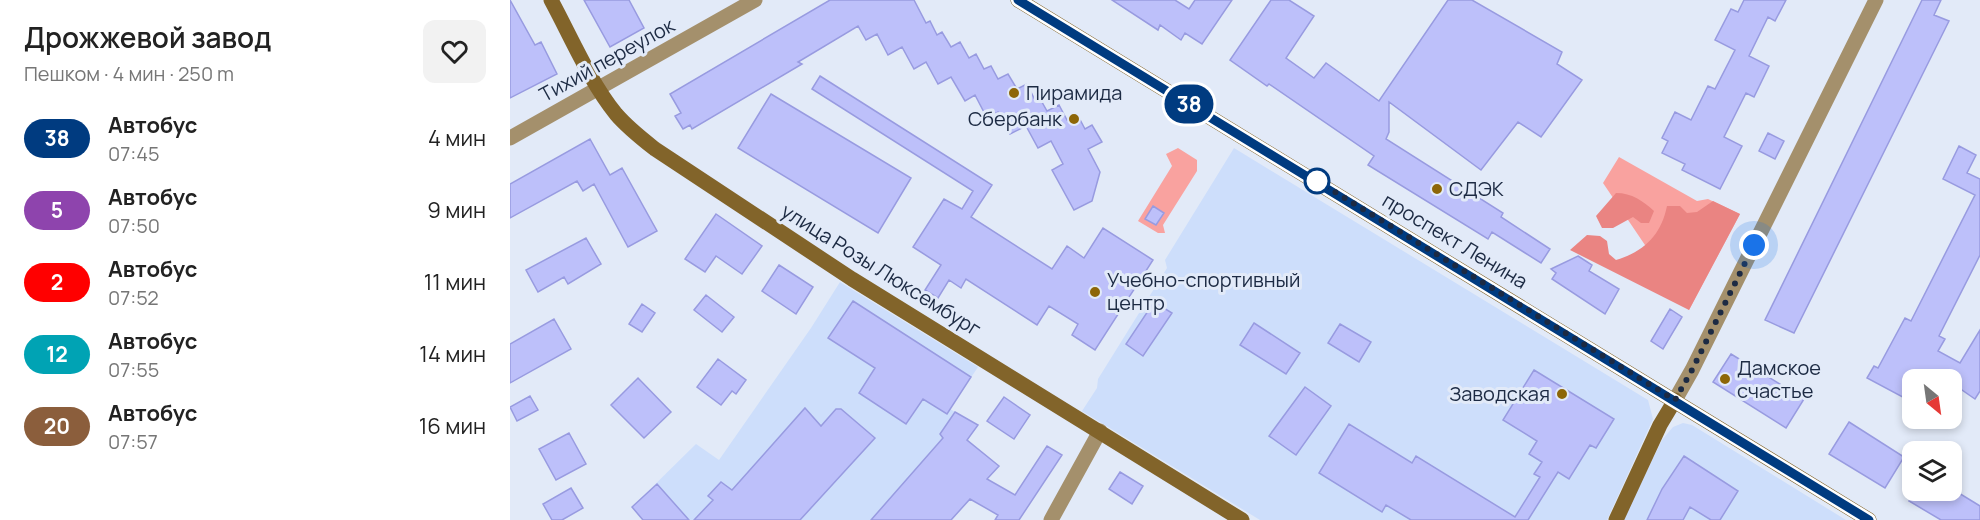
<!DOCTYPE html>
<html lang="ru">
<head>
<meta charset="utf-8">
<style>
  body { margin:0; font-family:Manrope,sans-serif; background:#f2f2f2; color:#222; height:100vh; display:flex; flex-direction:column; font-size:22px; white-space:nowrap }
  * { box-sizing:border-box; margin:0 }
  p { font-size:20px; color:#767676 }
  .icon { flex:none; width:33px; height:33px; fill:none; stroke:currentColor; stroke-width:2; stroke-linecap:round; stroke-linejoin:round }
  .map { position:relative; flex:1; overflow:hidden }
  .panel { display:flex; flex-direction:column; background:#fff; width:510px }
  .panel>* { flex:none }
  .badge { padding:0 12px; border-radius:20px; font-size:21px; line-height:39px }
  .needle { width:39px; rotate:151deg }
  .fabs { position:absolute; left:1392px; top:369px; display:grid; gap:12px }
  .fabs a { display:grid; place-items:center; width:60px; height:60px; border-radius:12px; background:#fff; box-shadow:0 3px 9px #0003; font-size:30px }
  .you { position:absolute; width:30px; height:30px; margin:-15px; border:4px solid #fff; border-radius:50%; background:#1a73e8; box-shadow:0 0 0 9px #1a73e833 }
  .map>.badge { position:absolute; translate:-50% -50%; box-shadow:0 0 0 3px #fff }
  .round { display:grid; place-items:center; flex:none; width:63px; height:63px; border-radius:12px; background:#f2f2f2 }
  .overview { display:flex; align-items:center; justify-content:space-between; height:102px; padding:0 24px }
  h1 { font-size:28px; font-weight:600; line-height:45px }
  ul { padding:0; list-style:none }
  li { display:flex; align-items:center; gap:18px; height:72px; padding:0 24px }
  li div { flex:1 }
  li b { display:block; font-size:22px }
  li em { font-style:normal }
  li .badge { min-width:66px; font-weight:700; text-align:center }
  main { display:flex; flex:1; min-height:0 }
  .map>svg:first-child { display:block }
  .built { fill:#cddefb }
  .green { fill:#f9a29f }
  .forest { fill:#ea8482 }
  .building { fill:#bdc0fa; stroke:#989be0; stroke-width:1.5 }
  .lines { fill:none; stroke-linecap:round; stroke-linejoin:round }
  .street { stroke:#a4906c; stroke-width:15 }
  .secondary { stroke:#82642a; stroke-width:15 }
  .line-casing { stroke:#fff; stroke-width:14 }
  .line { stroke:#003b80; stroke-width:9 }
  .walk { stroke:#1c2a43; stroke-width:6; stroke-dasharray:0 10.8 }
  .poi-dot { fill:#8d6608; stroke:#e2eaf8; stroke-width:2 }
  .stop-dot { fill:#fff; stroke:#003b80; stroke-width:3 }
  .labels { text-anchor:middle; stroke-width:6; stroke-linejoin:round; paint-order:stroke }
  .street-label { font-size:20px; fill:#1c2a43; stroke:#e2eaf8 }
  .poi-label { font-size:20px; fill:#1c2a43; stroke:#e2eaf8; text-anchor:start }
</style>
</head>
<body>
<main>
<section class="panel">
<div class="overview"><div><h1>Дрожжевой завод</h1><p>Пешком · 4 мин · 250 m</p></div><a class="round"><svg class="icon" aria-label="heart" viewBox="0 0 24 24"><path d="M12 20l-8-8c-3-5 5-10 8-4 3-6 11-1 8 4z"/></svg></a></div>
<ul>
<li><span class="badge" style="background:#003b80;color:#fff">38</span><div><b>Автобус</b><p>07:45</p></div><em>4 мин</em></li>
<li><span class="badge" style="background:#8e44ad;color:#fff">5</span><div><b>Автобус</b><p>07:50</p></div><em>9 мин</em></li>
<li><span class="badge" style="background:#f00;color:#fff">2</span><div><b>Автобус</b><p>07:52</p></div><em>11 мин</em></li>
<li><span class="badge" style="background:#00a3b4;color:#fff">12</span><div><b>Автобус</b><p>07:55</p></div><em>14 мин</em></li>
<li><span class="badge" style="background:#8b5e3c;color:#fff">20</span><div><b>Автобус</b><p>07:57</p></div><em>16 мин</em></li>
</ul>
</section>
<div class="map">
<svg width="1470" height="520" viewBox="0 0 1470 520">
  <rect width="100%" height="100%" fill="#e2eaf8"/>
  <path class="built" d="M724 148 1138 400 1143 419 1097 520H750L572 411 587 388 588 379 657 268 655 260Z
    M330 282 468 367 440 409 468 425 458 440 489 466 441 520H133L122 507 186 444 209 460 301 328Z
    M1173 423 1182 425 1336 520H1113L1152 440 1163 427Z"/>
  <path class="green" d="M668 148 687 160V171L653 225 655 233H648L628 221 662 166 656 154Z
    M1109 157 1187 201 1198 199 1230 214 1179 310 1093 183Z"/>
  <path class="forest" d="M1106 193C1122 193 1133 201 1144 211L1139 223H1131L1123 217 1103 228H1092L1086 216Z
    M1203 201 1230 214 1179 310 1060 250 1077 235 1090 236 1097 241 1099 254 1106 260C1135 251 1151 235 1157 206H1170L1177 213 1187 212Z"/>
  <path class="building" d="M0 0 25 45 31 42 47 74 0 98Z
    M74 0H119L134 28 100 47Z
    M320 0H404L416 23 420 21 427 35 432 32 441 47 450 42 459 58 466 54 474 69 481 66 488 79 498 74 507 89 517 84 524 98 528 95 537 111 549 105 557 120 567 114 575 129 582 125 592 142 578 149 590 172 582 201 564 210 542 170 553 164 541 141 528 148 516 126 500 134 488 112 477 118 465 95 455 101 441 77 428 84 416 62 404 69 392 47 378 55 367 34 356 40 348 26 288 62 292 64 182 129 180 125 173 129 165 116 171 113 160 94Z
    M602 0H665L679 9 685 0H722L692 44 675 33 671 40 650 25 648 30Z
    M761 0H779L804 16 776 58 804 78 816 63 869 101 938 0H962L1052 52 1047 64 1072 80 1031 137 1008 122 971 170 879 102V132L876 139 993 213 991 217 1040 249 1031 263 982 232 978 239 858 165 864 156 759 84 757 86 720 60Z
    M1234 0H1276L1265 21 1258 17 1239 56 1259 66 1244 97 1236 93 1214 137 1232 146 1210 189 1172 170 1175 164 1152 153 1158 141 1152 138 1165 112 1181 120 1198 86 1205 89 1225 50 1205 40 1221 9 1228 12Z
    M1412 0H1431L1424 15 1439 21 1284 333 1255 320Z
    M310 76 482 185 461 217 542 269 557 246 574 258 593 228 643 260 585 350 562 335 568 324 539 306 527 325 456 279 451 288 439 280 428 298 415 290 431 265 403 247 434 199 452 209 463 191 302 89Z
    M261 94 401 178 368 233 228 148Z
    M1258 133 1274 141 1265 159 1249 151Z
    M80 139 100 175 112 168 147 231 118 247 84 184 73 191 67 181 0 218V184Z
    M1449 146 1466 155 1457 173 1470 179V255L1429 336 1435 339 1428 351 1450 363 1470 330V391L1465 399 1442 383V380H1402V402L1357 378 1364 366 1368 368 1395 318 1401 321 1465 195 1433 179Z
    M643 206 654 213 646 225 635 219Z
    M206 214 252 246 232 274 206 256 195 272 175 259Z
    M76 238 91 264 58 284 54 277 28 292 16 270Z
    M1068 256 1082 265 1079 271 1109 289 1095 314 1042 279 1046 273 1041 269Z
    M269 265 303 287 286 314 252 291Z
    M196 295 224 317 212 332 184 310Z
    M343 301 461 377 437 414 413 399 396 424 349 393 365 368 318 338Z
    M644 302 662 313 633 356 616 344Z
    M132 304 145 313 132 332 119 324Z
    M1160 309 1172 317 1153 349 1141 341Z
    M44 319 61 349 0 383V344Z
    M744 323 790 353 776 374 730 345Z
    M830 324 861 342 849 362 818 343Z
    M1221 354 1294 399 1276 428 1203 382Z
    M208 359 236 380 226 394 222 391 211 405 187 387Z
    M1024 370 1104 419 1086 448 1080 445 1059 479 1048 472 1018 520H901L876 505 872 512 809 473 839 424 902 463 906 456 1005 517 1030 477 1024 474 1032 462 1019 454 1027 441 993 420Z
    M128 378 161 412 134 438 101 405Z
    M795 387 821 406 786 455 759 436Z
    M20 396 28 410 7 421 0 407Z
    M494 397 520 415 504 439 477 421Z
    M295 408 311 426 326 409H331L365 438 290 520H184L203 500 198 496 211 482 222 490Z
    M445 412 468 425 457 440 489 466 477 479 505 495 537 446 552 455 509 520H485L488 515 460 499 441 520H361L433 438 430 434Z
    M1339 422 1394 457 1375 488 1319 454Z
    M59 433 76 464 46 480 29 449Z
    M1174 456 1228 491 1210 520H1201L1180 507 1173 520H1137L1152 489Z
    M610 472 633 486 622 504 599 489Z
    M147 484 179 520H133L122 507Z
    M61 488 73 508 52 520H42L33 504Z
    M1406 490H1444L1470 506V520H1431L1399 501Z"/>
  <g class="lines">
    <path class="street" d="M0 138 245 0
      M1165 400 1182 370 1366 0
      M541 520 590 431"/>
    <path class="secondary" d="M41 0C61 37 80 82 106 114 118 128 131 138 145 149L342 279 732 520
      M508 0 1359 520
      M1106 520 1150 425 1165 400"/>
  </g>
  <g class="lines">
    <g class="line-casing">
      <path id="line" d="M508 0 1359 520"/>
    </g>
    <use href="#line" class="line"/>
    <path class="walk" d="M807 181 1165 400 1182 370 1244 245"/>
  </g>
  <g class="poi-dot">
    <circle cx="504" cy="93" r="6"/>
    <circle cx="564" cy="119" r="6"/>
    <circle cx="927" cy="189" r="6"/>
    <circle cx="585" cy="292" r="6"/>
    <circle cx="1215" cy="379" r="6"/>
    <circle cx="1052" cy="394" r="6"/>
  </g>
  <circle class="stop-dot" cx="807" cy="181" r="12"/>
  <g class="labels">
    <g class="street-label">
      <text transform="translate(97 60) rotate(-29)" y="7">Тихий переулок</text>
      <text transform="translate(945 241) rotate(31)" y="7">проспект Ленина</text>
      <text transform="translate(371 270) rotate(32)" y="7">улица Розы Люксембург</text>
    </g>
    <g class="poi-label">
      <text x="516" y="100">Пирамида</text>
      <text x="552" y="126" text-anchor="end">Сбербанк</text>
      <text x="939" y="196">СДЭК</text>
      <text x="597" y="287">Учебно-спортивный<tspan x="597" dy="23">центр</tspan></text>
      <text x="1227" y="375">Дамское<tspan x="1227" dy="23">счастье</tspan></text>
      <text x="1040" y="401" text-anchor="end">Заводская</text>
    </g>
  </g>
</svg>
<div class="fabs">
<a><svg class="needle" viewBox="-14 -14 28 28"><path d="M0-13l5 13h-10z" fill="#e53935"/><path d="M0 13l5-13h-10z" fill="#767676"/></svg></a>
<a><svg class="icon" aria-label="layers" viewBox="0 0 24 24"><path d="M12 4l9 5-9 5-9-5zM3 14l9 5 9-5"/></svg></a>
</div>
<div class="you" style="left:1244px;top:245px"></div>
<b class="badge" style="left:679px;top:104px;background:#003b80;color:#fff">38</b>
</div>
</main>
</body>
</html>
